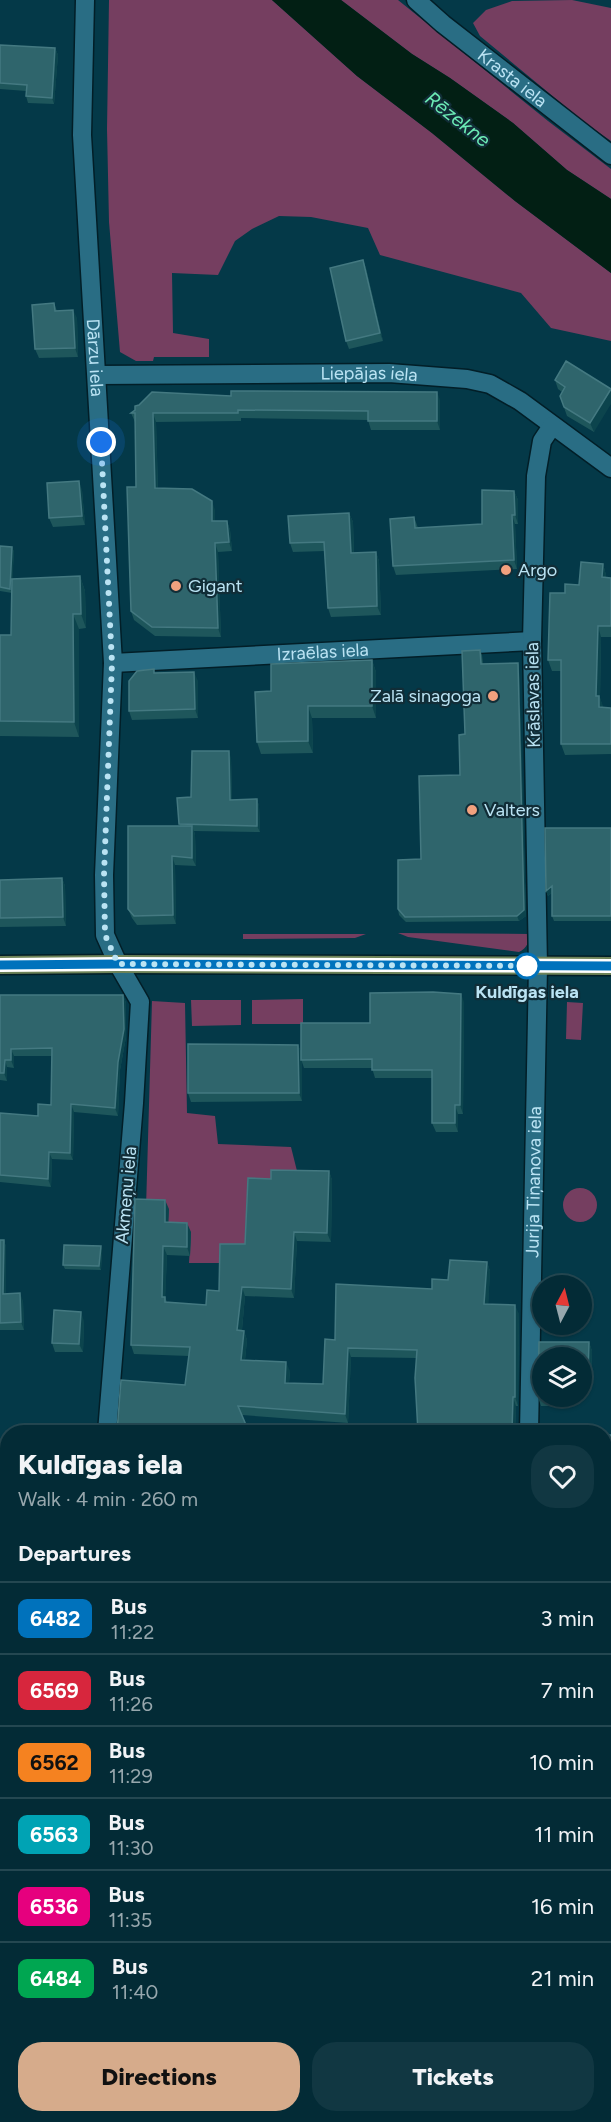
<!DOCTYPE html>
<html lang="en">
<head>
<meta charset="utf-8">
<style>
  body { margin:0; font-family:Figtree,sans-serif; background:#113742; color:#f1f3f6; height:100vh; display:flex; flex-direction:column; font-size:22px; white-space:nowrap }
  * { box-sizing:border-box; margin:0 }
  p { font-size:20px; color:#97a7ad }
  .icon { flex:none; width:33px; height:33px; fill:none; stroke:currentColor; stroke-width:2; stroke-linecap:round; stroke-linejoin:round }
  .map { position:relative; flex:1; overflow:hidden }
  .drawer { position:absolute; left:0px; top:1425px; width:612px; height:698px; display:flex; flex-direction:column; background:#032b36; border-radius:24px 24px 0 0; box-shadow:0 2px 4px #0004,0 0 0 2px #244751 }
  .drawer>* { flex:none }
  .badge { padding:0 12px; border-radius:9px; font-size:21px; line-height:39px }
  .needle { width:39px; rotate:7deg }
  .fabs { position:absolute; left:532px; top:1275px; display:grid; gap:12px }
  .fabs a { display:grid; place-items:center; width:60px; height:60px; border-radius:50%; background:#032b36; box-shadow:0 2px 4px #0004,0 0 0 2px #244751; font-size:30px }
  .you { position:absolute; width:30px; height:30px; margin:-15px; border:4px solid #fff; border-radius:50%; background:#1a73e8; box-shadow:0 0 0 9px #1a73e833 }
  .map>.badge { position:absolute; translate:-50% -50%; box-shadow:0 0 0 3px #fff }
  h2 { padding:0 18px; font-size:22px; line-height:54px }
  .round { display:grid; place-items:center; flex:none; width:63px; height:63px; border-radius:24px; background:#113742 }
  .headline { display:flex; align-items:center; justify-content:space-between; height:102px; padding:0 18px }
  h1 { font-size:28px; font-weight:800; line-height:45px }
  .button { display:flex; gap:12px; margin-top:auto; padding:12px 18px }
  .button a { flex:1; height:69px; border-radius:24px; background:#d6ab8b; color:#111; font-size:24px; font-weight:800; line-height:69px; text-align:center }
  .button a+a { background:#113742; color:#f1f3f6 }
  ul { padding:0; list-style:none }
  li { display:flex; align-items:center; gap:18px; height:72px; padding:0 18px; border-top:2px solid #244751 }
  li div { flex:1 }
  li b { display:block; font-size:22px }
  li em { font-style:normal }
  li .badge { min-width:66px; font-weight:700; text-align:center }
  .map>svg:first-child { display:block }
  .green { fill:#753e60 }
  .water { fill:#021f14 }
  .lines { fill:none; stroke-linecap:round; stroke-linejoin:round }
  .street-casing { stroke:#021e27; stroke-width:21 }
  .primary-casing { stroke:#021e27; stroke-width:21 }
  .street { stroke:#296d84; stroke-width:18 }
  .primary { stroke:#6d8358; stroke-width:18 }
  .wall { fill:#1e565b; fill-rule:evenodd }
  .shaded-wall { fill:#0c444d }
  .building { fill:#2f656c; stroke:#447981; stroke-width:1.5 }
  .line-casing { stroke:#fff; stroke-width:14 }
  .line { stroke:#0072bc; stroke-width:9 }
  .walk { stroke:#bae3f3; stroke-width:6; stroke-dasharray:0 10.8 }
  .poi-dot { fill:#f2a17e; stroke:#112d37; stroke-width:2 }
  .stop-dot { fill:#fff; stroke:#0072bc; stroke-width:3 }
  .labels { text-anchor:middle; stroke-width:4.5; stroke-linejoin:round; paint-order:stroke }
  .street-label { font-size:18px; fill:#bae3f3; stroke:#112d37 }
  .poi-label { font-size:18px; fill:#bae3f3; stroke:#112d37; text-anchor:start }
  .stop-label { font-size:18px; font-weight:bold; fill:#bae3f3; stroke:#112d37 }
  .water-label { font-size:20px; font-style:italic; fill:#6cebb6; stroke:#112d37 }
</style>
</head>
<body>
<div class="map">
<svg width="611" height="2122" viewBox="0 0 611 2122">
  <rect width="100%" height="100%" fill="#043948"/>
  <path class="green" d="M109 0H272L357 76 432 133 515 201 611 273V341L551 328 521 293 380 255 368 228 311 217 279 216 252 229 235 241 218 275 172 273 173 333 209 339V357H154L153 361H136L120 352 109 222 107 129Z
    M341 0H398L548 121 611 169V199L567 170 513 123 450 78 412 54Z
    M572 0 611 8V141L584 122 480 36 473 23 486 10 512 1Z
    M398 933 530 934C529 942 527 948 519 952L408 937Z
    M243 934H366L355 938 243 939Z
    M303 999V1024H252V1000Z
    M191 1000H241V1025L192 1026Z
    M152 1001 185 1003 187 1113 215 1116 218 1144 291 1147 299 1179 249 1253 223 1263H189L191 1232 168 1231 146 1208Z
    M567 1002 583 1003 581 1040 566 1039Z
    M563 1205a17 17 0 1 1 34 0a17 17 0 1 1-34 0Z"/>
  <path class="water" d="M272 0H341L412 54 450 78 513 123 567 170 611 199V273L515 201 432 133 357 76Z"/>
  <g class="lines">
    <g class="street-casing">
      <g id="street">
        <path id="s1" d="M85 0 82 135 113 663 104 875 105 935 118 964 140 1002 134 1103 107 1432"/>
        <path id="s2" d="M416 0 443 24 611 155"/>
        <path id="s3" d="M97 375 389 373 467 379 490 384 520 401 611 468"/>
        <path id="s4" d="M113 663 532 641"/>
        <path id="s5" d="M529 1432 538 966 532 641 536 476 542 441 552 426"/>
        <path d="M604 1567H611"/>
        <path d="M0 1568 8 1569"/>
        <path d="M0 1910H8"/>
        <path d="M604 1920H611"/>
        <path d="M498 2122 499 2115"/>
      </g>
    </g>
    <g class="primary-casing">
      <path id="primary" d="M0 965 118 964 611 966"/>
    </g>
    <use href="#street" class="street"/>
    <use href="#primary" class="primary"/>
  </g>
  <path class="wall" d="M0 45 55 48 58 55 54 104 28 103 26 96V91L0 89Z
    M363 260 366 268 383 341 349 349 346 341Z
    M54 303 57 311 77 318 78 357 39 358 35 349Z
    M555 380 611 389 594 432 567 416 560 396 562 392 558 389Z
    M231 396 440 400V430H371L368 420 241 418V421L156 422 158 488 215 510V521H227L230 530 232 551 218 552 221 637 155 636 134 620 131 611 136 487 135 422 131 413Z
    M82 490 85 525 53 527 49 518Z
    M514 491 518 500V524H515L517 569 396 575 393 566 414 517 418 528 482 524Z
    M349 513 353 522 354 553 376 552 379 561 381 615 331 617 328 608 325 551 293 552 290 543Z
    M0 546 12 547 14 552 12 579 80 576 85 591 86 628 79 629V737L0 736V635H11L12 593 0 591Z
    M603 564 606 575V578H611V637H601L600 698 603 708H611V754L565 755 561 744V671H552L548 660 565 593 579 585Z
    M480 650 482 655 483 664 518 663 519 668 526 916 519 921 406 922 399 915 398 909 460 775 465 734Z
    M372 660 376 672V718H312L313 753 261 754 257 742 271 691Z
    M155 673 198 681V718L132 720 129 711Z
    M231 758 232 800 257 799 259 806 260 832 194 831 195 835 196 866 175 865 176 924 137 925 132 918 128 909 180 826 179 824 191 797Z
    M611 828V921H554L552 916V893L548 896 546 891Z
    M62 878 65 886 66 926 0 927V880Z
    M0 995H123L126 1003V1037L120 1070 118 1116 74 1112 73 1160 52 1159 51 1187 0 1182ZM14 1056H52L51 1105 38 1116 0 1113V1080L7 1081V1067L14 1068Z
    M464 1002 463 1114H458V1132H436L432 1123V1078H375L372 1068H304L302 1062V1101L191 1102 188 1093 298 1045 301 1052 370 1023Z
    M329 1171 332 1180 331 1242 297 1241 294 1298 245 1296 242 1330 244 1331 247 1340 245 1360 290 1371 289 1383 323 1384 335 1340 448 1280 487 1262 490 1271 488 1304 519 1314 518 1406H516L515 1432H418L416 1358 351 1357 348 1423 242 1415 185 1385 189 1356 134 1354 131 1345 169 1209 168 1222 191 1232 190 1256 167 1255 165 1297 167 1302 206 1305 219 1291 245 1244 271 1179Z
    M0 1240H4L6 1247V1294L23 1301 24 1330H0Z
    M101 1246 102 1250 101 1270 65 1269 63 1265Z
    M84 1321 83 1352H55L52 1343Z
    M589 1342 592 1351 591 1384H582V1358L543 1396H572L571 1406H541L538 1397Z
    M604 1435H611V1491L604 1490Z
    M604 1624 611 1625V1667H604Z
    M0 1626 8 1627V1731H0Z
    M604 1781 611 1782V1862L604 1863Z
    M0 1930 5 1931 8 1937V1974L7 1981H0Z
    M0 2008H8V2059H0Z"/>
  <path class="shaded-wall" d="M55 48 58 55 54 104 52 98Z
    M363 260 366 268 383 341 380 333Z
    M73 310 77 318 78 357 75 348Z
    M611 390V404L594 432 590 423Z
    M437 392 440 400V430L437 421Z
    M153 413 156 422 158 497 155 488Z
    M79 481 82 490 85 525 82 516Z
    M514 491 518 500V524L515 515Z
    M212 501 215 510V530L212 521Z
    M349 513 353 522 354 562 351 553Z
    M512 515 515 524 517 569 514 560Z
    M227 521 230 530 232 551 229 542Z
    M215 543 218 552 221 637 218 628Z
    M12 547 14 552 12 593 10 589Z
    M376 552 379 561 381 615 377 606Z
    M603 564 606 575 605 587 602 577Z
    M80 576 85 591 86 628 81 614Z
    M73 614 79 629V737L74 722Z
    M598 626 601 637 600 698 603 706V718L596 696Z
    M372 660 376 672V718L372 706Z
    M518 663 519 668 526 916 519 921 517 916Z
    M194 672 198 681V718L195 709Z
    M308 706 312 718 313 753 308 741Z
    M229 751 231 758 232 806 230 800Z
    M257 799 259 806 260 832 257 826Z
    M192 826 195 835 196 866 192 858Z
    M172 856 175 865 176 924 173 915Z
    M62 878 65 886 66 926 63 917Z
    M552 886 554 891 548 896 546 891Z
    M461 994 464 1002 463 1114 460 1105Z
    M123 995 126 1003V1037L120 1070 118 1116 115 1108Z
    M298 1045 302 1054V1101L299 1093Z
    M11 1049 14 1056V1068L11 1060Z
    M5 1060 7 1067V1081L4 1073Z
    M71 1104 74 1112 73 1160 70 1153Z
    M455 1105 458 1114V1132L455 1123Z
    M49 1152 52 1159 51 1187 48 1179Z
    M329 1171 332 1180 331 1242 327 1233Z
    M165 1200 169 1209 168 1231 165 1222Z
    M187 1223 191 1232 190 1256 187 1247Z
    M294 1232 297 1241 294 1298 291 1289Z
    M4 1240 6 1247V1301L3 1294Z
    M101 1246 102 1250 101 1270 99 1266Z
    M163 1246 167 1255 165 1306 162 1297Z
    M487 1262 490 1271 488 1313 484 1304Z
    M242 1287 245 1296 241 1339 237 1330Z
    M20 1293 23 1301 24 1330 21 1322Z
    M515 1305 519 1314 518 1406 515 1397Z
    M81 1312 84 1321 83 1352 79 1344Z
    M244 1331 247 1340 244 1369 241 1360Z
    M589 1342 592 1351 591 1384 588 1375Z
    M348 1348 351 1357 348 1423 345 1414Z
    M286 1362 290 1371 288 1392 285 1383Z
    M568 1396H572L571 1406Z
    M513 1397 516 1406 515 1432H512Z
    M5 1931 8 1937V1951L5 1944Z
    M4 1967 7 1974V1981L4 1974Z
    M484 2115H488L487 2122H484Z"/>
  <path class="building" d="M0 45 55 48 52 98 26 96 27 85 0 83Z
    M363 260 380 333 346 341 330 268Z
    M54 303 55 311 73 310 75 348 35 349 32 305Z
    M566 361 611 389 590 423 564 407 560 396 565 387 555 380Z
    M231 391 437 392V421H368V411L238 410V413H153L155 488 192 489 212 501V521H227L229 542 215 543 218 628 152 627 131 611 127 487H136L135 413H131L135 410V406L139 405 152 392 231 396Z
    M79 481 82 516 49 518 47 483Z
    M482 490 514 491 515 515H512L514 560 393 566 390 519 414 517 415 528 482 524Z
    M349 513 351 553 376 552 377 606 328 608 324 542 290 543 288 516Z
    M0 546 12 547 10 589 0 587Z
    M581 562 603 564 602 577 611 578V626H598L596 696H599V707L611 708V744H561V660H548L550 593H565V584L579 585Z
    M80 576 81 614H73L74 722 0 721V635H11L12 579Z
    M480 650 481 664 518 663 524 910 517 916 405 917 398 909V860L421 859 419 776 460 775 459 735 465 734 462 651Z
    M372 660V706H308V741L257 742 255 692 271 691V664Z
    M154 669V673L194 672 195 709 129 711V681L137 671Z
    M192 751H229L230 800 257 799V826L179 824 177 798 191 797Z
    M128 826H192V858L172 856 173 915 134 916 128 909Z
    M545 828H611V916H552V886L546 891Z
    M62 878 63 917 0 918V880Z
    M433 992 461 994 460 1105H455V1123H432V1070H372V1059L301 1060V1023H370V993Z
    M0 995H123L124 1029 118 1062 115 1108 71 1104 70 1153 49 1152 48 1179 0 1175V1113L38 1116V1104L51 1105 52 1048 11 1049V1060H5L4 1073H0Z
    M188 1044 298 1045 299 1093H188Z
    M271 1170 329 1171 327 1233 294 1232 291 1289 242 1287 237 1330 244 1331 241 1360 286 1362 285 1383 323 1384 325 1339 335 1340 336 1284 432 1289V1279L448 1280 450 1260 487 1262 484 1304 515 1305V1397H513L512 1432H418L415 1378 417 1350 348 1348 345 1414 238 1406 249 1432H117L121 1380 185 1385 190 1347 131 1345 135 1199 165 1200V1222L187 1223V1247L163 1246 162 1297H165V1302L206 1305 207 1290 219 1291 220 1244H245L248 1178 271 1179Z
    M0 1240H4L3 1294 20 1293 21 1322 0 1323Z
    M64 1245 101 1246 99 1266 63 1265Z
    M54 1310 81 1312 79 1344 52 1343Z
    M539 1342H589L588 1375H582V1358H543V1396L568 1397H538Z
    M604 1435H611V1482H604Z
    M604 1624 611 1625V1658L604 1657Z
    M0 1626 8 1627V1724H0Z
    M604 1781 611 1782V1856H604Z
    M0 1930 5 1931V1944H8V1967H4V1974H0Z
    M0 2008H8V2054H0Z
    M376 2115H484V2122H376Z"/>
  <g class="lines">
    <g class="line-casing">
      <path id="line" d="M0 965 118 964 611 966"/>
    </g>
    <use href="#line" class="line"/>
    <path class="walk" d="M101 442 112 663 104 875 105 935 118 964 537 966H527"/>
  </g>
  <g class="poi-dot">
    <circle cx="506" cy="570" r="6"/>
    <circle cx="176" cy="586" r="6"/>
    <circle cx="493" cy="696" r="6"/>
    <circle cx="472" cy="810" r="6"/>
  </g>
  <circle class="stop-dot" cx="527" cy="966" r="12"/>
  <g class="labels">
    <g class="street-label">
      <text dy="6" stroke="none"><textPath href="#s2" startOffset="124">Krasta iela</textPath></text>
      <text dy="6" stroke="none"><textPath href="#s1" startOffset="358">Dārzu iela</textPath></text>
      <text dy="6" stroke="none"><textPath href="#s3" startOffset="272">Liepājas iela</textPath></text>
      <text dy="6" stroke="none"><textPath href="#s4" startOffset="210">Izraēlas iela</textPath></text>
      <text transform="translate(533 695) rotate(-91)" y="6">Krāslavas iela</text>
      <text dy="6" stroke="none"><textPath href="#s5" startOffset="250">Jurija Tiņanova iela</textPath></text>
      <text transform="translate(126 1195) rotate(-85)" y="6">Akmeņu iela</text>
    </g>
    <g class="poi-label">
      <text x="518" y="576">Argo</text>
      <text x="188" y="592">Gigant</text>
      <text x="481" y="702" text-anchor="end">Zalā sinagoga</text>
      <text x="484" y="816">Valters</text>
    </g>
    <g class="stop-label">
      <text x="527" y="998">Kuldīgas iela</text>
    </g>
    <g class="water-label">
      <text transform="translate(458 119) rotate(38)" y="7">Rēzekne</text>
    </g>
  </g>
</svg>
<div class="fabs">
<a><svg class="needle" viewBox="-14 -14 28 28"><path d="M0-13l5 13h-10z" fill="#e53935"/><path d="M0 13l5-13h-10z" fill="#97a7ad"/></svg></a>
<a><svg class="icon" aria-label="layers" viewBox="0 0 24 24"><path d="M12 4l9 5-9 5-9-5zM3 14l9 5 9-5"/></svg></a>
</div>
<div class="you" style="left:101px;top:442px"></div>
<section class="drawer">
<div class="headline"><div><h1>Kuldīgas iela</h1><p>Walk · 4 min · 260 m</p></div><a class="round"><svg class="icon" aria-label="heart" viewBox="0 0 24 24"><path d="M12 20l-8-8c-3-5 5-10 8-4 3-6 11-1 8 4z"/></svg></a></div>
<h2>Departures</h2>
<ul>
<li><span class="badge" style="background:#0072bc;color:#fff">6482</span><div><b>Bus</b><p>11:22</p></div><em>3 min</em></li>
<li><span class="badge" style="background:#d7263d;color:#fff">6569</span><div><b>Bus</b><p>11:26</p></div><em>7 min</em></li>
<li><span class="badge" style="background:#f58220;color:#111">6562</span><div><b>Bus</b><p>11:29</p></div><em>10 min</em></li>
<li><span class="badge" style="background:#00a3b4;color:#fff">6563</span><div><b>Bus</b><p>11:30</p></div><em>11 min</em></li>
<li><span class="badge" style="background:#e6007e;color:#fff">6536</span><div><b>Bus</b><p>11:35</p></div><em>16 min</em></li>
<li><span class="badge" style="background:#00a651;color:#fff">6484</span><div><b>Bus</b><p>11:40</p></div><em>21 min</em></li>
</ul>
<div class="button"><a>Directions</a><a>Tickets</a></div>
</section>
</div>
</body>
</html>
